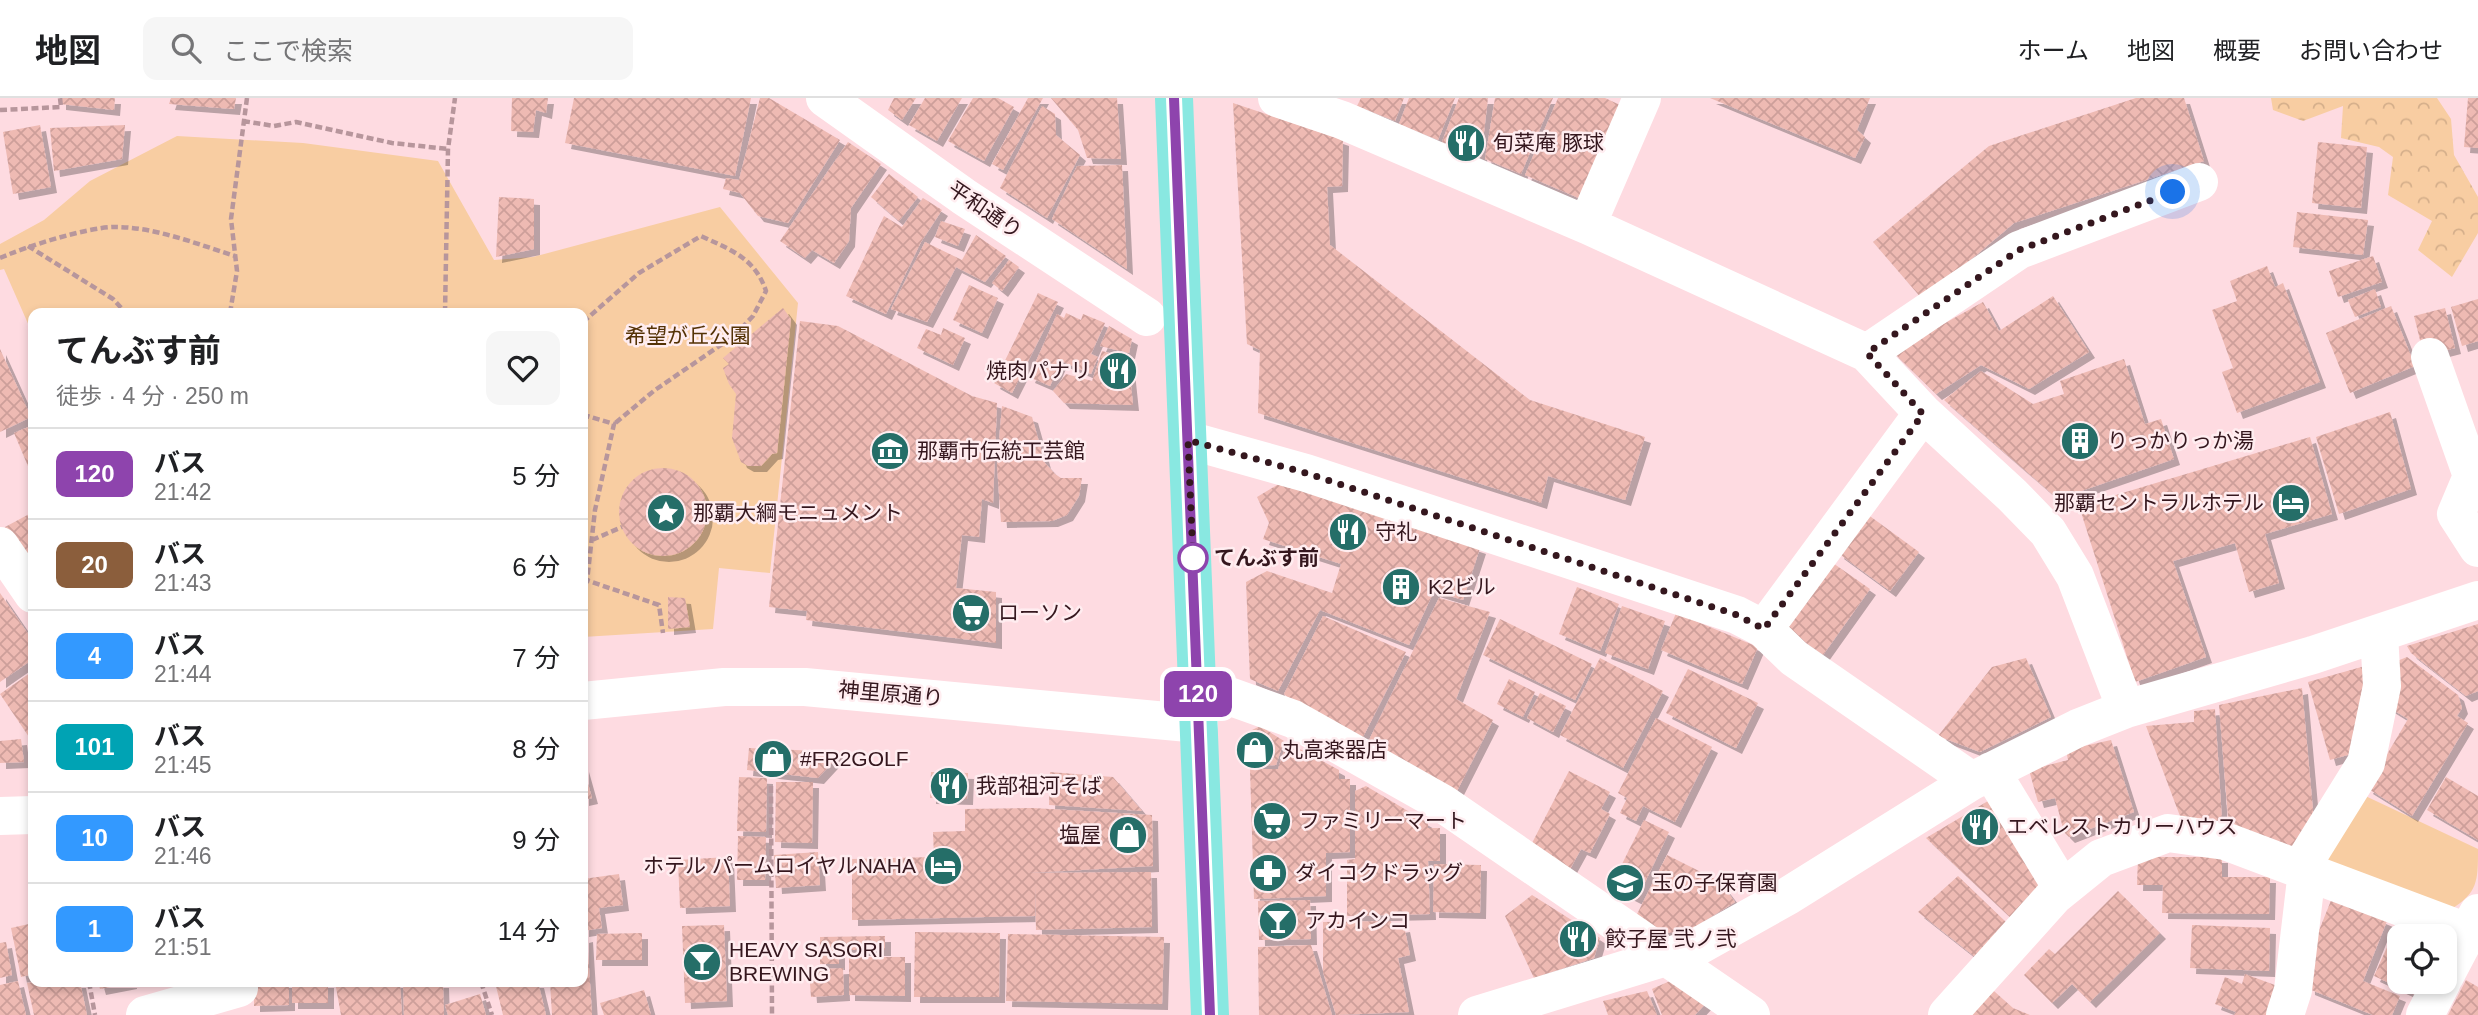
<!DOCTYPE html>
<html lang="ja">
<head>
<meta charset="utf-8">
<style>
  body { margin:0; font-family:Arial,"Noto Sans JP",sans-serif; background:#f6f6f6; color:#202124; height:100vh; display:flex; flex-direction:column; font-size:26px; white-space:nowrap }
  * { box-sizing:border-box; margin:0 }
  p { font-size:23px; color:#757577 }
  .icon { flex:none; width:38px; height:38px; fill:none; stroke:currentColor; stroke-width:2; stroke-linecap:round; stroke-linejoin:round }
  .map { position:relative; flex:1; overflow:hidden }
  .panel { position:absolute; left:28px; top:210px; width:560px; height:679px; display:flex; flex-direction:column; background:#fff; border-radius:14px; box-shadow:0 4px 10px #0003 }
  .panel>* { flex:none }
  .badge { padding:0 14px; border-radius:10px; font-size:24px; line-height:46px }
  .controls { position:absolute; left:2387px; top:826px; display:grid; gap:14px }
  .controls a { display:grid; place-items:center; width:70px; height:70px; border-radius:14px; background:#fff; box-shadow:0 4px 10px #0003; font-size:35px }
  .you { position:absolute; width:35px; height:35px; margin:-18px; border:5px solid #fff; border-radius:50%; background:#1a73e8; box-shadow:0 0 0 10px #1a73e833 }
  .map>.badge { position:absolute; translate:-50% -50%; box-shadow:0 0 0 4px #fff }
  .round { display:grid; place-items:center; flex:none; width:74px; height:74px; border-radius:14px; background:#f6f6f6 }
  .headline { display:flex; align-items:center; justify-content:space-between; height:119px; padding:0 28px }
  h1 { font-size:33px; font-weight:700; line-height:52px }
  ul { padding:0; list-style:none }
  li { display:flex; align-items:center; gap:21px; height:91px; padding:0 28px; border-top:2px solid #e0e0e0 }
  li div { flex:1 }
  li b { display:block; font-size:26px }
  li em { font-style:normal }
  li .badge { min-width:77px; font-weight:700; text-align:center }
  header { display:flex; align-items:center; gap:42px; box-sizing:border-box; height:98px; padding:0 35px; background:#fff; border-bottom:2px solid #e0e0e0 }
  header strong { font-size:33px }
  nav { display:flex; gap:38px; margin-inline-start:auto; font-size:24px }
  .search { width:490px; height:63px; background:#f6f6f6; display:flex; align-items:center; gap:18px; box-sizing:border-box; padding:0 24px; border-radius:14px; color:#757577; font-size:26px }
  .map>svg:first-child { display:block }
  .forest { fill:url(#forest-crowns) }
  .park { fill:#f8cda2 }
  .building { fill:url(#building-cross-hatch); filter:url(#shadow) }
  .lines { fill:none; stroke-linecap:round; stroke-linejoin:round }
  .path { stroke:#b7969c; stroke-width:4.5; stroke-dasharray:7 3.5; stroke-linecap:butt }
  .minor { stroke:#fff; stroke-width:38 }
  .major { stroke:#89e8e1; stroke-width:38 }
  .line-casing { stroke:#fff; stroke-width:16 }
  .line { stroke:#8e44ad; stroke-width:10 }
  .walk { stroke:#35171e; stroke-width:7; stroke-dasharray:0 12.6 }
  .stop-dot { fill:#fff; stroke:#8e44ad; stroke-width:3.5 }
  .labels { text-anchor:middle; stroke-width:5; stroke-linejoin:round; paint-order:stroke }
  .poi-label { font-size:21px; fill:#35171e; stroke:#ffedf0; text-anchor:start }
  .street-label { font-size:21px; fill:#35171e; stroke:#ffedf0 }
  .park-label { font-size:21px; fill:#543205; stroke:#ffedf0 }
  .stop-label { font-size:21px; font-weight:bold; fill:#35171e; stroke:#ffedf0; text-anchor:start }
</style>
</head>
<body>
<header>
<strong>地図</strong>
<div class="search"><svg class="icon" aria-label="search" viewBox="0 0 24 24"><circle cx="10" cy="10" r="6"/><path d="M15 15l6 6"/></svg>ここで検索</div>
<nav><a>ホーム</a><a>地図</a><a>概要</a><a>お問い合わせ</a></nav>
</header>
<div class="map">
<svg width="2478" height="917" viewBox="0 0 2478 917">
  <defs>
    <pattern id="forest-crowns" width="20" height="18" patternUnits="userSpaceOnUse" patternTransform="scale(1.75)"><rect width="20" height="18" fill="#f8cda2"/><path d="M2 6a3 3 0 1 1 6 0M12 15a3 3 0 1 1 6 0" fill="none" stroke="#d5af8b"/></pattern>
    <pattern id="building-cross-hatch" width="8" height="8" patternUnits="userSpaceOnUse" patternTransform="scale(1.75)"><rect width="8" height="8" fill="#eebab3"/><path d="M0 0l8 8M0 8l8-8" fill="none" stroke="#cd9f9a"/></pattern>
    <filter id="shadow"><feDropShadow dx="6" dy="6" stdDeviation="0" flood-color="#0004"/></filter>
  </defs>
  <rect width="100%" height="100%" fill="#fedbe1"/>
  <path class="forest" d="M2271 0H2437L2451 21 2454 57 2478 99V135L2452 179 2418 152 2432 123 2388 97 2393 59 2379 49 2341 40 2343 8 2303 23 2273 12Z"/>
  <path class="park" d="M177 38 303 45 438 63 494 162 533 159 720 109 798 205 770 475 719 470 713 531 583 539V215H33V237L4 171 0 172V146L44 122 90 83Z
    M2359 695 2478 751C2478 783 2478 795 2450 812L2325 765Z"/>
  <path class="building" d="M60 0H115L114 12 60 6Z
    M171 0H236L234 11 169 6Z
    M512 0H548L546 15 536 12 533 34 511 33Z
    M574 0H751L735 78 565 45Z
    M760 0H769L840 42 788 125 758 118 740 95 723 91 726 80 739 82Z
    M894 0H916L902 22 888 12Z
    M925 0H962L937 43 909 27Z
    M973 0H998L1014 9 984 63 948 43Z
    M1028 0H1043L1003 72 992 66Z
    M1051 0H1117L1121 61 1087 60 1078 32Z
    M1361 0H1404L1395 23 1357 8Z
    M1409 0H1455L1438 42 1399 26Z
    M1459 0H1488L1481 59 1442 44Z
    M1495 0H1553L1521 76 1485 61Z
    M1558 0H1605L1620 7 1581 101 1525 77Z
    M1710 0H1870L1857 32 1865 39 1855 60Z
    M2136 0H2184L2204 63 2014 125 1923 202 1873 144 1989 48Z
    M2468 0H2478V50L2464 49Z
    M1233 5 1343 42 1342 88 1327 89 1330 147 1530 302 1645 339 1625 402 1548 378 1541 405 1258 315 1260 252 1247 246Z
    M1042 8 1055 16 1056 37 1080 57 1047 120 1000 90Z
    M40 27 51 89 13 96 3 34Z
    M125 27 122 61 54 73 50 30Z
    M848 44 881 66 851 110 849 143 834 165 812 152 805 160 780 143Z
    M2318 44 2367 49 2361 110 2312 105Z
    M1122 67 1127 171 1052 121 1077 68Z
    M889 76 918 99 899 123 871 99Z
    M499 99 534 101V151L496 159Z
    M923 100 942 112 921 144 886 216 846 198 884 118 902 129Z
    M2297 114 2368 122 2363 157 2293 149Z
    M941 123 965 131 958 148 935 139Z
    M976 137 1006 158 985 184 956 169 927 224 891 211 925 144 962 162Z
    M2373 158 2382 184 2338 199 2329 173Z
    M1009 162 1019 169 1002 193 992 185Z
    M2267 168 2275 189 2283 185 2320 284 2237 315 2222 274 2233 270 2212 212 2237 203 2230 183Z
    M969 187 998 200 982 235 953 222Z
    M2375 191 2381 209 2355 219 2348 202Z
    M1038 195 1058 204 1012 295 994 285Z
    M2053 198 2089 254 2029 291 1981 267 1936 296 1893 254 1983 204 1999 233Z
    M2478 201V243L2462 248 2451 209Z
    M2391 208 2415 268 2350 295 2326 235Z
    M783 210 791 221 777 355 772 356 761 368H748L741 364 732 340 736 296 729 286 723 270 729 266 723 260Z
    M2445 210 2455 250 2424 258 2414 218Z
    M1066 215 1081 222 1083 216 1105 225 1091 256 1098 259 1091 276 1061 263 1050 288 1029 279 1057 216 1064 220Z
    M800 223 838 228 972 298 997 305 993 405 982 401 979 439 962 437 956 490 996 494V545L806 522 807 513 769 509Z
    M1109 228 1132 241 1129 255 1100 248Z
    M943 230 965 240 953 267 917 250 926 231 941 237Z
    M0 251 31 319 0 334Z
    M1102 253 1128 260 1133 307 1064 305 1053 293 1066 276 1092 283Z
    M2124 261 2145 326 2161 321 2174 361 2058 401 1944 302 1981 273 2033 306 2064 296 2060 283Z
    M1002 308 1032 319 1045 365 1055 376 1061 380H1082L1079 398 1067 417 1052 423 1001 424 997 367Z
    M2390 314 2411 391 2339 416 2316 339Z
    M33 327V380L14 335Z
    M2310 339 2332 416 2265 436 2279 485 2249 494 2235 445 2173 463 2206 559 2135 584 2079 408Z
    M619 414a44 44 0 1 1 88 0a44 44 0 1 1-88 0Z
    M1282 384 1480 450 1463 502 1434 493 1409 547 1320 512 1278 593 1250 581 1246 484 1267 473 1332 495 1341 466 1263 441 1269 425 1257 399Z
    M33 414V469L5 429Z
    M1867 416 1919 454 1890 493 1838 455Z
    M1830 463 1870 491 1823 557 1784 529Z
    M1577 489 1619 506 1600 553 1559 536Z
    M0 495 33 543V561L0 584Z
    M668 499 685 500 690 529 668 531Z
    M1439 500 1490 514 1456 601 1493 622 1457 693 1369 642Z
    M1622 508 1665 523 1648 571 1605 555Z
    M1676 515 1758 549 1742 586 1661 552Z
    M1323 518 1406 554 1362 641 1303 613 1284 596Z
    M1500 521 1592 566 1575 602 1483 557Z
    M2478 526V593L2466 598 2411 555 2407 548Z
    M2407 559 2458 597 2462 610 2457 618 2468 625 2412 718 2367 690 2408 621 2387 608 2397 563Z
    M1600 560 1663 593 1623 670 1560 637Z
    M2026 560 2051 619 1980 654 1938 638 1992 569Z
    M2365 568 2358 654 2330 662 2308 584Z
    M1688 571 1758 605 1736 650 1666 615Z
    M33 573V636L29 639 0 596Z
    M1509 581 1535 594 1523 619 1497 606Z
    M2302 590 2314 724 2297 747 2278 750 2229 732 2219 607Z
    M1540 595 1566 608 1553 634 1527 620Z
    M2215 611 2222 723 2183 726 2146 628 2194 624V613Z
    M1656 620 1712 649 1675 724 1643 708 1636 723 1620 715 1627 700 1618 695Z
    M1260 628 1284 643 1276 667 1249 668 1248 634Z
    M21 641 24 664 0 665V643Z
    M2111 642 2134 714 2069 739 2064 734 2055 700 2038 704 2029 672 2068 662 2066 652Z
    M1287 644 1339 672V681H1350V754L1326 755V798L1254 801 1250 671H1278Z
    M749 650 842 654 818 680 747 672Z
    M583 668 592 700 583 702Z
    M1569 673 1610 694 1601 711 1610 716 1590 755 1581 751 1570 771 1530 749Z
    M931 674 968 675 967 701 930 700Z
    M1050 674 1113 679 1142 713 1049 707Z
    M739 679 767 680 766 734 737 733Z
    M2446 679 2478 698V742L2427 712Z
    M776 684H813L812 745 775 744Z
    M1366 688 1428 725V730H1440V763H1428L1430 816 1347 818V762L1355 761V693Z
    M1988 703 2046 785 2011 820 1926 740Z
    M1033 710 1152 717 1153 768 1028 775 1151 774 1152 829 1036 832 1035 785V818L852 822V761L934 759 933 734 965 733V711Z
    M1644 722 1669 734 1637 801 1611 788Z
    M738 738 766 739 765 782H737Z
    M818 754 820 787 776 790 774 757Z
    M1667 757 1719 783 1735 804 1687 834 1664 835 1635 820Z
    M728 759 730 808 680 810 678 762Z
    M2138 759H2222V779H2270L2269 816 2162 815 2163 787H2137Z
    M1434 766 1481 767 1480 815 1433 814Z
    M619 776 623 807 599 810 602 830 583 833V781Z
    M1958 778 2009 827 1974 858 1918 814Z
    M2118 793 2160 835 2090 904 2072 886 2052 905 2024 877 2049 851 2055 856Z
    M1532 797 1600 840 1594 860 1534 880 1505 818Z
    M2332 800 2387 823 2363 883 2400 898 2392 917H2373L2309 891 2308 860Z
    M1310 802 1311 841 1259 842 1258 803Z
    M1391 823 1392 830 1404 828 1410 857 1398 860 1409 914 1336 917 1323 874V824Z
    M33 825V876L21 879 11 830Z
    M2398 825 2427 838H2399V884H2427L2420 899 2374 878Z
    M724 827 727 903 685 905 682 828Z
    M2192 827 2270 830 2269 873 2190 870Z
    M915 834 1000 835 999 899H914Z
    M642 835V862H596L597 836Z
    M1008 836 1164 839 1162 906 1006 903Z
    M587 838 592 917H552L550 884H583V839Z
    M885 838V852H839V866H820V839Z
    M6 844 12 877 0 880V845Z
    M1311 847 1332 917H1259L1258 849Z
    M849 859H905V898L849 897Z
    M843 870 844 897 811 899 809 872Z
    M2245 876 2283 890 2274 917H2234L2236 914 2215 906 2225 879 2242 886Z
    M2466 882 2478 889V917H2448Z
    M18 883 26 917H0V887Z
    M1670 883 1706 905 1695 917H1662L1652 891Z
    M33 884H80L87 917H34L27 885Z
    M98 884H131V885L100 891Z
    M254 884H289V907L254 908Z
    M292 884H328V905H292Z
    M335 884H400L402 917H341Z
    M403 884H443L444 917H404Z
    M495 884H538L546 917H503Z
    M1986 886 2013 910 2030 917H1962Z
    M644 892 651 917H604L600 905Z
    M1647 893 1657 917H1608L1603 903Z
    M480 896 486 917H448L445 907Z"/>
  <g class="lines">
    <path class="path" d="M0 12 61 9 60 0
      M243 23 274 28 296 24 392 45 448 51
      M28 148 113 201 126 215
      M0 160C25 149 87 129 115 129 155 129 197 146 235 158
      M230 215 237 173 231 121 247 0
      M445 215 448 51 455 0
      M583 224 639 175 701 138C731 152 755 160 766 193L753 218 734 238 655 292 614 326
      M583 320 587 318 614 326 595 412 587 483
      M592 442 622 429
      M583 481 659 507 663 535
      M771 688 772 917
      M89 884 95 917
      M481 884 492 917"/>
    <path class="minor" d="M825 0 963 98 1147 219
      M1277 0 1342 22 1587 127 1867 255 1923 315 2012 397 2048 434 2075 478 2126 611
      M1587 127 1642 0
      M1867 255 2019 152 2199 84
      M2430 259 2472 378 2456 416 2478 450
      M1188 342 1306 375 1737 517 1764 531 1794 560 1972 683
      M0 448 33 496
      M1764 531 1923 315
      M1198 587 1293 621 1442 705 1751 917
      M583 603 724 589H805L1199 626
      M1991 673 2062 790
      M0 718 33 717
      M2300 771 2366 665 2382 588 2379 536
      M2445 878 2478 815
      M145 917 239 890
      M1477 917 1695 850 1788 798 1972 683 2078 630 2126 611 2313 557 2478 502
      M1947 917 2054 798 2101 760 2168 735 2225 743 2467 834
      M2285 917 2293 892 2307 773
      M2425 917 2442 884"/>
    <path class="major" d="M1174 0 1210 917"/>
  </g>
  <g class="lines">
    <g class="line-casing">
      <path id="line" d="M1174 0 1210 917"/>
    </g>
    <use href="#line" class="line"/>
    <path class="walk" d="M1193 460 1188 342 1306 375 1737 517 1764 531 1923 316 1867 255 2019 152 2173 94"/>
  </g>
  <defs>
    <g id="restaurant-disc" transform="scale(2.0125)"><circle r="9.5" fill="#256e68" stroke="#ffedf0"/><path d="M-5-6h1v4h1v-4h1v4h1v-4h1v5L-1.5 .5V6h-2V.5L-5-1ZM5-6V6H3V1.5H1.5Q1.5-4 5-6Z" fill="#fff"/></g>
    <g id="building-disc" transform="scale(2.0125)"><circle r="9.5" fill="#256e68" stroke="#ffedf0"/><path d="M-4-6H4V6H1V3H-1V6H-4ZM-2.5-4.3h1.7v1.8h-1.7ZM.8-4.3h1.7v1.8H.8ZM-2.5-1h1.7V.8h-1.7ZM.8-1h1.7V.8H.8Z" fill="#fff"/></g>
    <g id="museum-disc" transform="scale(2.0125)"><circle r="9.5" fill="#256e68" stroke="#ffedf0"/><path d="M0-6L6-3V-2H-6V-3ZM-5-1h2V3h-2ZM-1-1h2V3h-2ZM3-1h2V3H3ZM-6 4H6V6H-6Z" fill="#fff"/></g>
    <g id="hotel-disc" transform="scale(2.0125)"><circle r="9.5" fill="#256e68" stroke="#ffedf0"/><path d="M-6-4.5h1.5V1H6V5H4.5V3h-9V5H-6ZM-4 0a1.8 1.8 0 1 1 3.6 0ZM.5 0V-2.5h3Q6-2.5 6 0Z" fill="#fff"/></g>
    <g id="sight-disc" transform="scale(2.0125)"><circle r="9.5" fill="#256e68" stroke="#ffedf0"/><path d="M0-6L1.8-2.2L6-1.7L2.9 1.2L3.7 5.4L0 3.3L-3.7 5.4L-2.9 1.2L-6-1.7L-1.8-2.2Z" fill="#fff"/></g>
    <g id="supermarket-disc" transform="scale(2.0125)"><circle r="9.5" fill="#256e68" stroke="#ffedf0"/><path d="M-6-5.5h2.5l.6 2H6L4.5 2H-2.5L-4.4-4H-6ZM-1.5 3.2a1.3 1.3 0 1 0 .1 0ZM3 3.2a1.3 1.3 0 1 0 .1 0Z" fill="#fff"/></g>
    <g id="shop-disc" transform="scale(2.0125)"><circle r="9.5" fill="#256e68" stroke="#ffedf0"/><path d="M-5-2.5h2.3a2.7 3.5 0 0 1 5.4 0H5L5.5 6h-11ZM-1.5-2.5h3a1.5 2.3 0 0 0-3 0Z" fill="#fff"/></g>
    <g id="pharmacy-disc" transform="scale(2.0125)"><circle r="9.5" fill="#256e68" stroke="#ffedf0"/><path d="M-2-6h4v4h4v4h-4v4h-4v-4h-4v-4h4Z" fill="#fff"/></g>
    <g id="school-disc" transform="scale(2.0125)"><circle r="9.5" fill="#256e68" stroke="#ffedf0"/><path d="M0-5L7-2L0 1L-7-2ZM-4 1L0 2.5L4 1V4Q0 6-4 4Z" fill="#fff"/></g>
    <g id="bar-disc" transform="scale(2.0125)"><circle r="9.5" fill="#256e68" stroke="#ffedf0"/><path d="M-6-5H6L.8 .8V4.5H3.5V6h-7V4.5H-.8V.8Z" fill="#fff"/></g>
  </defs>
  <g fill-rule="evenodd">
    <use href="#restaurant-disc" x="1466" y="45"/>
    <use href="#restaurant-disc" x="1118" y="273"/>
    <use href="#building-disc" x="2080" y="343"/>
    <use href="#museum-disc" x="890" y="353"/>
    <use href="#hotel-disc" x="2291" y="405"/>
    <use href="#sight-disc" x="666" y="415"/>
    <use href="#restaurant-disc" x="1348" y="434"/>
    <use href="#building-disc" x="1401" y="489"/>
    <use href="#supermarket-disc" x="971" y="515"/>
    <use href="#shop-disc" x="1255" y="652"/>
    <use href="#shop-disc" x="773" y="661"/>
    <use href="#restaurant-disc" x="949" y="688"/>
    <use href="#supermarket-disc" x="1272" y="723"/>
    <use href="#restaurant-disc" x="1980" y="729"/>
    <use href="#shop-disc" x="1128" y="737"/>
    <use href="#hotel-disc" x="943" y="768"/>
    <use href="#pharmacy-disc" x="1268" y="775"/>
    <use href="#school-disc" x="1625" y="785"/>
    <use href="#bar-disc" x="1278" y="823"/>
    <use href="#restaurant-disc" x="1578" y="841"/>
    <use href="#bar-disc" x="702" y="864"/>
  </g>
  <circle class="stop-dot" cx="1193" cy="460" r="14"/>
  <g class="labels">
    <g class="poi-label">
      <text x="1493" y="52">旬菜庵 豚球</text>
      <text x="1091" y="280" text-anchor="end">焼肉パナリ</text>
      <text x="2107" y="350">りっかりっか湯</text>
      <text x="917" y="360">那覇市伝統工芸館</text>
      <text x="2264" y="412" text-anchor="end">那覇セントラルホテル</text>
      <text x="693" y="422">那覇大綱モニュメント</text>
      <text x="1375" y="441">守礼</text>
      <text x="1428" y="496">K2ビル</text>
      <text x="998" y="522">ローソン</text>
      <text x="1282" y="659">丸高楽器店</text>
      <text x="800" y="668">#FR2GOLF</text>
      <text x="976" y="695">我部祖河そば</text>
      <text x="1299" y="730">ファミリーマート</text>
      <text x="2007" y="736">エベレストカリーハウス</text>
      <text x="1101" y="744" text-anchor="end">塩屋</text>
      <text x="916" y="775" text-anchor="end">ホテル パームロイヤルNAHA</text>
      <text x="1295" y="782">ダイコクドラッグ</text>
      <text x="1652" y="792">玉の子保育園</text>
      <text x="1305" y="830">アカインコ</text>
      <text x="1605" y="848">餃子屋 弐ノ弐</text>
      <text x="729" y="859">HEAVY SASORI<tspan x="729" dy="24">BREWING</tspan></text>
    </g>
    <g class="street-label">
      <text transform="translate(985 112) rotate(34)" y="7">平和通り</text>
      <text transform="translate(891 596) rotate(5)" y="7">神里原通り</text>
    </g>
    <g class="park-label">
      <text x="688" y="245">希望が丘公園</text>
    </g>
    <g class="stop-label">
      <text x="1214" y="467">てんぶす前</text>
    </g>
  </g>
</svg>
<div class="controls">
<a><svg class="icon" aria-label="locate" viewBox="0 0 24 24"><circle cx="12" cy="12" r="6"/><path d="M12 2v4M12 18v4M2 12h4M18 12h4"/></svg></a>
</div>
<div class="you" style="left:2173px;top:94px"></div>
<b class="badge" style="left:1198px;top:596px;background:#8e44ad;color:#fff">120</b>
<section class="panel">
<div class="headline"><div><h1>てんぶす前</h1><p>徒歩 · 4 分 · 250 m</p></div><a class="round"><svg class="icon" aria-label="heart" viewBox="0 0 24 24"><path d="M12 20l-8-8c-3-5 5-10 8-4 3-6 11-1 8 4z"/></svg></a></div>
<ul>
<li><span class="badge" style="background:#8e44ad;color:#fff">120</span><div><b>バス</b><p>21:42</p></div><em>5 分</em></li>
<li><span class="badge" style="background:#8b5e3c;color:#fff">20</span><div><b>バス</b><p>21:43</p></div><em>6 分</em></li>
<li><span class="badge" style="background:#39f;color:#fff">4</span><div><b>バス</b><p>21:44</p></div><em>7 分</em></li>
<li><span class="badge" style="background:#00a3b4;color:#fff">101</span><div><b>バス</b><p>21:45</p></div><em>8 分</em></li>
<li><span class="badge" style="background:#39f;color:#fff">10</span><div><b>バス</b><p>21:46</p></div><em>9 分</em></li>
<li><span class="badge" style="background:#39f;color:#fff">1</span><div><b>バス</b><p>21:51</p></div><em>14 分</em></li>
</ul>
</section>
</div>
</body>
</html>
